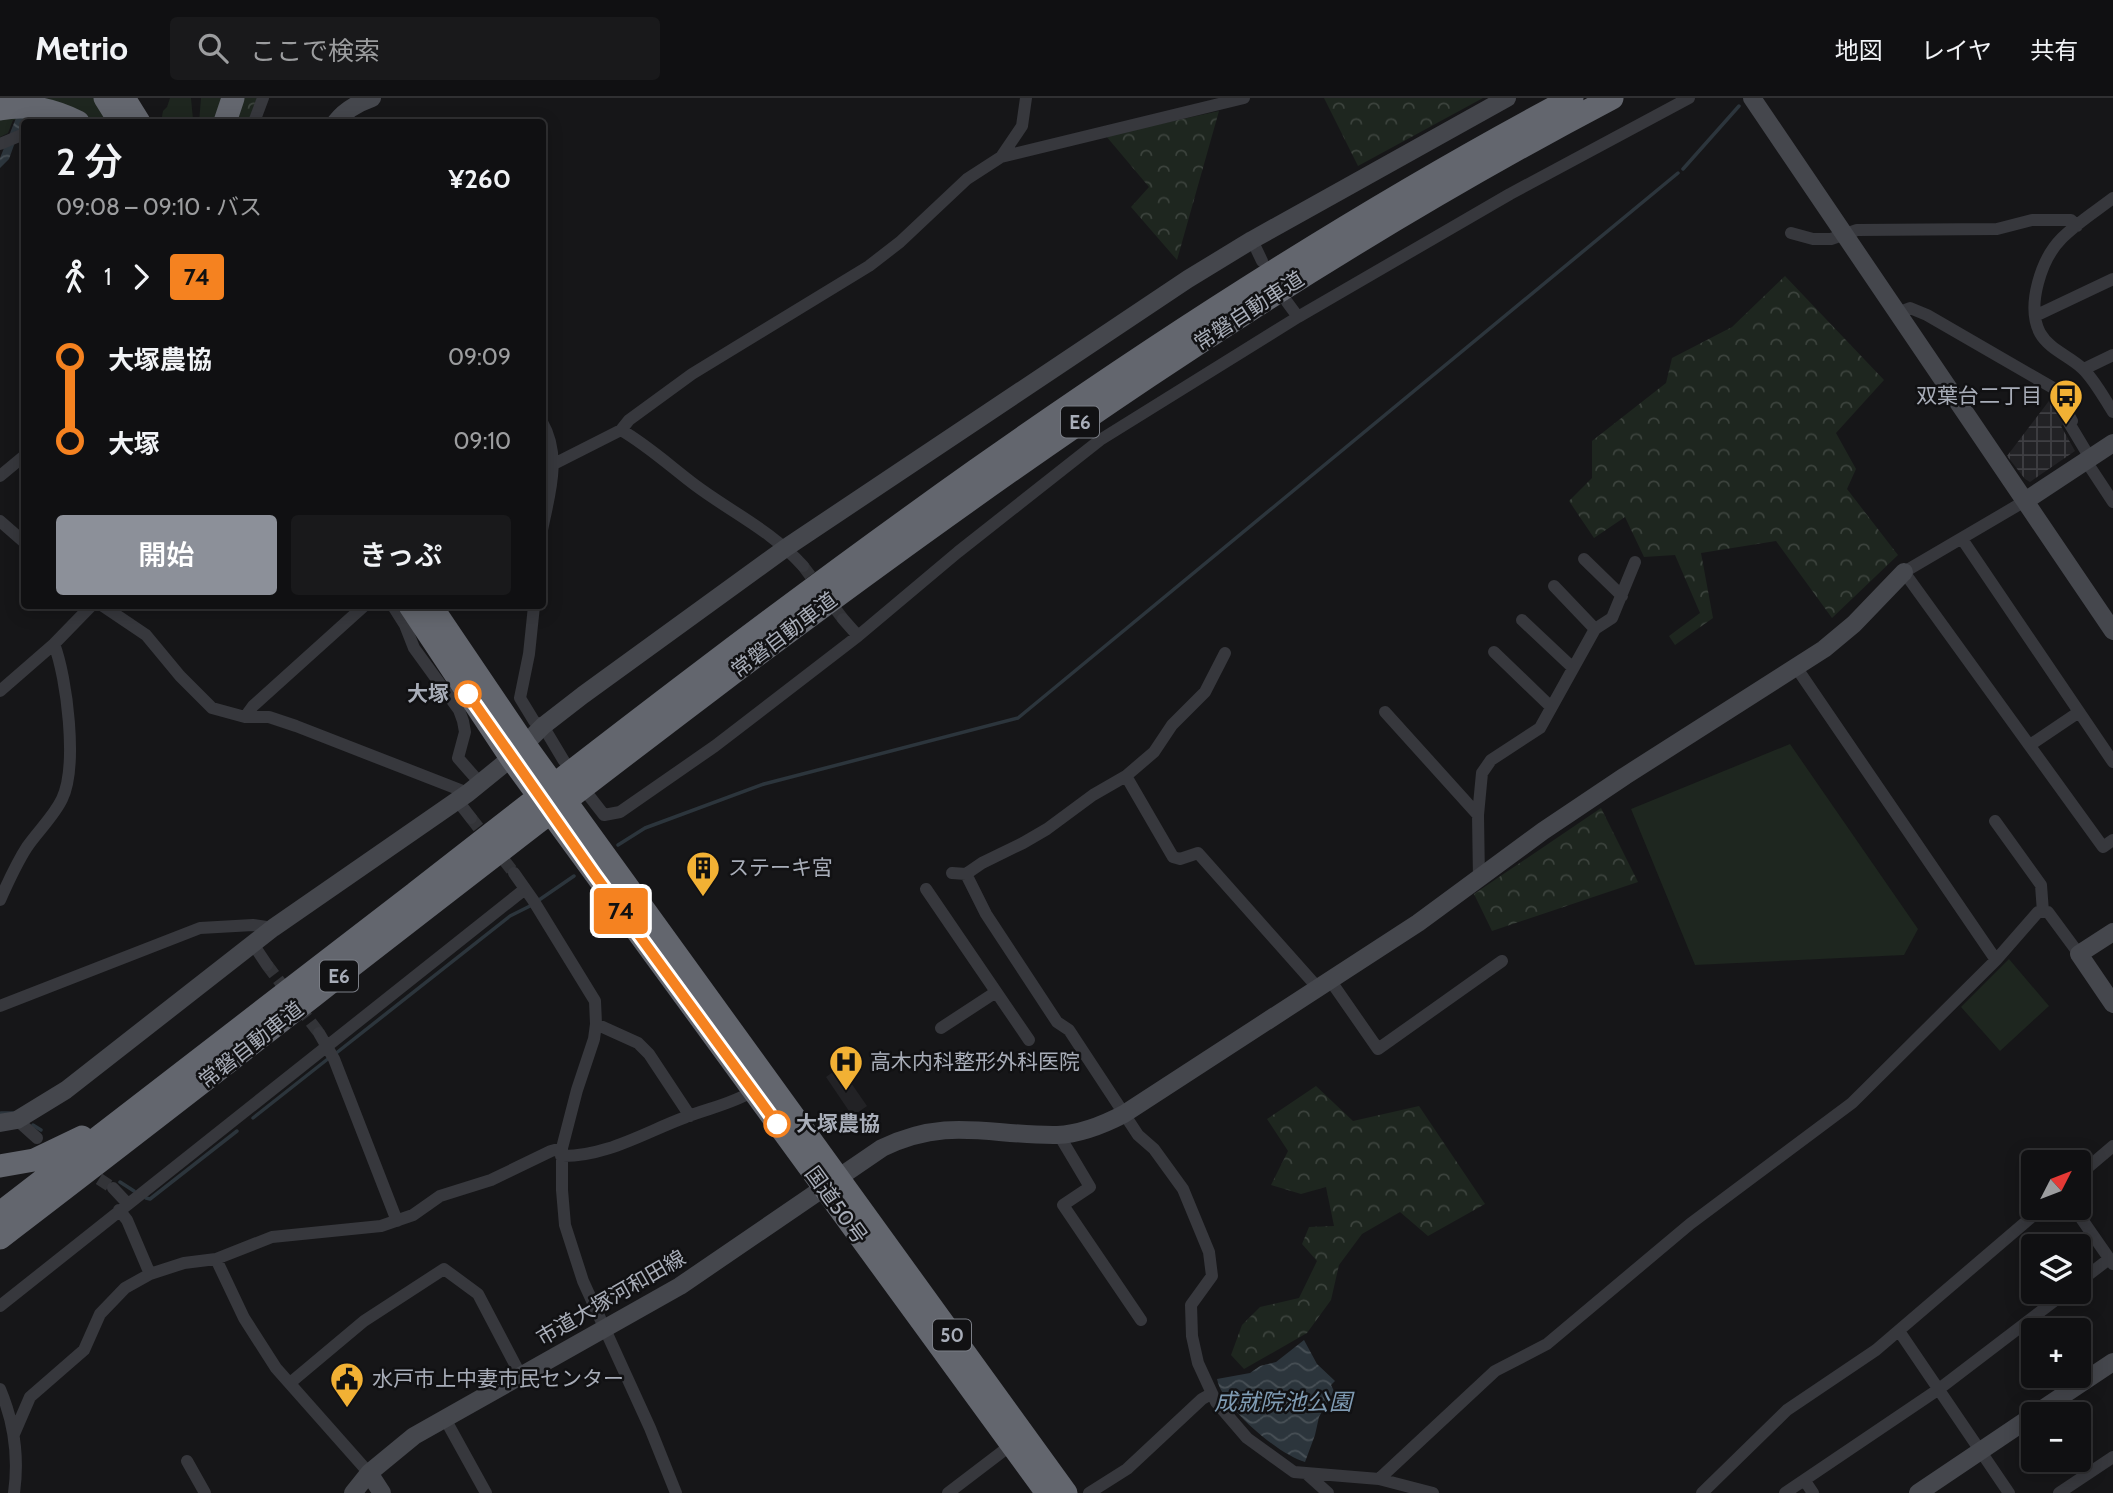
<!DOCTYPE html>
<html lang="ja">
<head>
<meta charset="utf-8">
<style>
  body { margin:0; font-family:Cabin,"Noto Sans JP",sans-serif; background:#19191b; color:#f1f3f6; height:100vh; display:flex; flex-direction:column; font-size:26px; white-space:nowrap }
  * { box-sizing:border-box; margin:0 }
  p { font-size:23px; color:#9c9d9f }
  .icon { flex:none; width:38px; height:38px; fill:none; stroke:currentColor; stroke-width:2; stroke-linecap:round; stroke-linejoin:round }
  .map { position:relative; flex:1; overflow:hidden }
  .details { position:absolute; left:21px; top:21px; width:525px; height:490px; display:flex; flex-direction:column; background:#101012; border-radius:7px; box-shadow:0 4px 18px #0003,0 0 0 2px #303032 }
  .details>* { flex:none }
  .badge { padding:0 14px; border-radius:5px; font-size:24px; line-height:46px }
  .needle { width:46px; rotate:48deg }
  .buttons { position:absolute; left:2021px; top:1052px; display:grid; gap:14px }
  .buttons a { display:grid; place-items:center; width:70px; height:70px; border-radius:7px; background:#101012; box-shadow:0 4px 18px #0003,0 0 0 2px #303032; font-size:35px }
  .map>.badge { position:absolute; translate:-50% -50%; box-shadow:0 0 0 4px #fff }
  .legs { display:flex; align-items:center; gap:10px; height:77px; padding:0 35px; font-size:23px }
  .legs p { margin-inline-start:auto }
  .summary { display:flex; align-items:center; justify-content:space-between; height:119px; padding:0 35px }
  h1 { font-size:38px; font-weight:600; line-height:52px }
  .action { display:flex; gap:14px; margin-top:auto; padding:14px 35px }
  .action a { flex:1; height:80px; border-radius:7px; background:#8c9099; color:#fff; font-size:28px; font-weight:600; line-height:80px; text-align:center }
  .action a+a { background:#19191b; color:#f1f3f6 }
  ul { padding:0 35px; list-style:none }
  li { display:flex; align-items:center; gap:24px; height:84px; font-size:26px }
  li i { display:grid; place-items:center; width:10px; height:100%; margin:0 9px; background:currentColor }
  li i::after { content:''; width:18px; height:18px; margin:-9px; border:5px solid; border-radius:50%; background:#101012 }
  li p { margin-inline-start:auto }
  li:first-child i { background:linear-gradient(#0000 50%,currentColor 0) }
  li:last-child i { background:linear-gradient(currentColor 50%,#0000 0) }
  header { display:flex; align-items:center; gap:42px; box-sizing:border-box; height:98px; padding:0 35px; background:#101012; border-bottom:2px solid #303032 }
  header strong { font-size:33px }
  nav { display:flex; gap:38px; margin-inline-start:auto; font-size:24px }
  .search { width:490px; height:63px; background:#19191b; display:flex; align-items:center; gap:18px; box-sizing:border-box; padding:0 24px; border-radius:7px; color:#9c9d9f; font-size:26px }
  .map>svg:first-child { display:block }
  .built { fill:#222225 }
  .industrial { fill:url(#industrial-grid) }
  .green { fill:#1e261f }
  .forest { fill:url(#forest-crowns) }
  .water { fill:url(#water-waves) }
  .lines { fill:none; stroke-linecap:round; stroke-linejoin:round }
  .stream { stroke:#2c353c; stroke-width:3.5 }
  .street-tunnel { stroke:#333438; stroke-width:12; stroke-dasharray:12 6; stroke-linecap:butt }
  .street { stroke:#37383d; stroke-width:12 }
  .secondary { stroke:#45474d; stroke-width:18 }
  .highway { stroke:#63666e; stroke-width:23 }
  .line-1-casing { stroke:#fff; stroke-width:16 }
  .line-1 { stroke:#f58220; stroke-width:10 }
  .stop-1-dot { fill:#fff; stroke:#f58220; stroke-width:3.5 }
  .labels { text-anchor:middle; stroke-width:5; stroke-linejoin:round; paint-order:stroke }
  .shield { fill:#111113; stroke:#7b7e86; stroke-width:2 }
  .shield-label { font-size:19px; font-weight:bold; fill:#a8adb8 }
  .street-label { font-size:21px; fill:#a8adb8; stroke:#111113 }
  .poi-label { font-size:21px; fill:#a8adb8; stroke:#111113; text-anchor:start }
  .stop-label { font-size:21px; font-weight:bold; fill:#a8adb8; stroke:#111113; text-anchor:end }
  .water-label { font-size:23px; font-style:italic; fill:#7f9bb3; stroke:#111113 }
</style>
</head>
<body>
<header>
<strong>Metrio</strong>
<div class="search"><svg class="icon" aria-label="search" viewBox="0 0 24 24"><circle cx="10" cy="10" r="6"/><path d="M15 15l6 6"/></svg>ここで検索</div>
<nav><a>地図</a><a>レイヤ</a><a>共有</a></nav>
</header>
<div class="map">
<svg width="2113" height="1395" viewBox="0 0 2113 1395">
  <defs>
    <pattern id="industrial-grid" width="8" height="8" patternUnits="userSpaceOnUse" patternTransform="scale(1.75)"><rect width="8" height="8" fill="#222225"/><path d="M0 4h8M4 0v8" fill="none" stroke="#3f3f43"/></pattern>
    <pattern id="forest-crowns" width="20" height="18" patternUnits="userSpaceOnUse" patternTransform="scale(1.75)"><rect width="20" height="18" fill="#1e261f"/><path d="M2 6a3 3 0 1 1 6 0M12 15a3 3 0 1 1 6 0" fill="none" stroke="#3c433d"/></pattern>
    <pattern id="water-waves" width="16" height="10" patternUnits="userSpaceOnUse" patternTransform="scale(1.75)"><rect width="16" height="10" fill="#2c353c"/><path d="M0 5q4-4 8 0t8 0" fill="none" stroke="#485056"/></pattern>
  </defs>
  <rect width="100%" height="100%" fill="#161618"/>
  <path class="built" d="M840 969 867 1008 850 1020 847 1015 849 1013 826 979Z"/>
  <path class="industrial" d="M2055 295 2069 322 2061 328 2075 353 2030 384 2025 381 2007 358Z"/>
  <path class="green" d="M0 0H94L109 24H91L79 16Z
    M170 0H191L193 21 189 24H161L163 13 167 9Z
    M201 0H226L217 24H199Z
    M1790 646 1918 831 1904 857 1695 867 1631 711Z
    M2009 861 2049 908 2000 953 1961 909Z"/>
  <path class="forest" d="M240 0H257L248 24H231Z
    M1324 0H1483L1358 68Z
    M1219 13 1177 162 1131 109 1149 89 1106 38Z
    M10 16 65 24 13 22 8 35 0 39V18Z
    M1785 178 1884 282 1836 335 1856 371 1847 391 1898 457 1832 520 1776 443 1701 455 1713 520 1675 547 1669 538 1700 515 1675 457 1644 459 1625 419 1594 440 1569 403 1592 380V343L1666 285 1672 260 1732 229Z
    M1601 710 1638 784 1492 833 1474 796Z
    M1316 988 1353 1023 1419 1008 1485 1106 1428 1138 1400 1114 1362 1136 1339 1167 1331 1202 1307 1235 1244 1271 1231 1257 1242 1227 1260 1209 1299 1200 1317 1163 1302 1146 1309 1129 1334 1128 1326 1089 1301 1096 1271 1087 1288 1053 1267 1021Z"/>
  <path class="water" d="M24 0H31L9 61 0 70V60Z
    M1304 1242 1317 1266 1335 1283 1331 1287 1334 1293 1319 1319 1315 1337 1305 1364C1279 1357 1222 1309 1217 1281L1250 1275 1260 1268 1276 1264Z"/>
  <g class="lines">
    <path class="stream" d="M1683 71 1739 8
      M618 747 645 730 764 686 1018 620 1678 75
      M539 802 574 778
      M335 956 510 818 530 808
      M1 1015H15
      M253 1020 329 960
      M33 1027 41 1032
      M120 1084 134 1093
      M146 1100 150 1101 237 1033"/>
    <path class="street-tunnel" d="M803 468 843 521
      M471 720 514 775
      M267 867 319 935
      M84 1071 113 1090"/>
    <path class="street" d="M254 24 263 0
      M0 46 24 36
      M1001 59 1022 28 1026 0
      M2113 100C2096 113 2077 125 2062 140 2041 161 2026 208 2040 235 2049 251 2069 258 2082 270 2094 281 2104 300 2113 314
      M1791 135 1813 141H1831L1857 132 1997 131 2032 122H2071L2077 128
      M1252 142 1262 163
      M1287 204 1298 219
      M1897 215 1910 210 1927 217 2055 291 2072 323 2069 325 2090 360
      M2035 218 2113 181
      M2084 271 2113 257
      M542 324C562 358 549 397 542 432
      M621 332 629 322 692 276 869 168 900 144 967 81 1001 59 1244 0
      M2086 363 2113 404
      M542 372 621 332C647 347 670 368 695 387 731 414 772 433 803 468
      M0 378 24 358
      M2025 403 1904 474 2103 749 2113 742
      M0 423 24 444
      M1962 441 2113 664
      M1584 461 1622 498
      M1554 488 1595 531
      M103 508 146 537 180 578 212 610 245 619H269L296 628 468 695
      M393 508 405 527 414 550 459 612 463 623 465 634 458 660 480 685
      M534 508 529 556 520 600 534 623 543 628 564 663
      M843 521 858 538
      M1522 522 1573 570
      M1494 554 1551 609
      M1796 569 1996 862
      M0 593 54 546 91 508
      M1385 614 1478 717 1479 782
      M245 619 253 608 364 508
      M2030 647 2079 614
      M1126 678 1173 759 1180 761 1198 755 1318 890
      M590 699 604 717 620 714 715 648 858 538 958 454 1100 342 1298 219 1510 96 1689 0
      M457 702 471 720
      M1478 717 1482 675 1491 662 1540 630 1595 531 1612 520 1635 464
      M1995 723 2041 787 2043 814
      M514 775 533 802 595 903 596 926 594 941 577 992 562 1050V1092L565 1127 583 1183 650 1330 676 1395
      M952 775 966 776 982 765 1023 745 1047 731 1093 697 1126 678 1154 654 1172 627 1205 594 1225 555
      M966 776 986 816 1057 924 1069 932 1138 1037 1154 1051 1183 1091 1209 1154 1212 1178 1191 1207 1192 1238 1198 1265 1216 1304 1247 1340 1294 1374 1379 1381 1433 1395
      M926 791 1029 942
      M0 802C8 784 16 766 27 749 38 733 54 718 62 701 78 668 67 580 54 546
      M253 846 267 867
      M1330 882 1378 951 1502 863
      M0 908 200 830 253 827 273 830
      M596 926 638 945 649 956 690 1018
      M941 930 996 894
      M319 935 334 961 397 1123
      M17 1022 37 1040
      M1059 1037 1090 1089 1063 1107 1141 1222
      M561 1058C606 1059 645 1034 686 1019 709 1010 732 1006 753 993
      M2079 1077 2113 1048
      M113 1090 128 1106
      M2074 1110 2113 1166
      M119 1112 127 1122 150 1176
      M216 1161 272 1139 381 1128 413 1117 440 1098 491 1082 551 1053 562 1050
      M2079 1184 2109 1161
      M0 1208 525 791
      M1899 1233 2009 1395
      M290 1285 364 1223 444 1171 478 1196 519 1274
      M0 1291C14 1324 19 1359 14 1395
      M444 1319 486 1395
      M14 1336 30 1299 84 1252 100 1216 125 1190 150 1176 184 1165 216 1161 244 1220 276 1270 369 1375
      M187 1363 205 1395
      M1308 1377 1328 1395
      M1379 1381 1495 1273 1547 1246 1690 1126 1852 1005 1996 862 2038 814H2048L2079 856
      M1805 1383 1813 1395
      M948 1395 1011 1347
      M1089 1395 1127 1371 1202 1301 1211 1296
      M1702 1395 1787 1312 1876 1252 2042 1110
      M1785 1395 1939 1291 2066 1194
      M2059 1395 2113 1359"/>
    <path class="secondary" d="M1752 0 2113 533
      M336 24C345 12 358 5 372 0
      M2025 403 2113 345
      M2113 834 2079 856 2113 906
      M0 1025 17 1022 66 992 273 830 468 695 511 660 543 628 583 597 787 449 1188 181 1252 142 1507 0
      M2035 1316 2113 1264
      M369 1375 382 1395
      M353 1395 369 1375 414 1338 680 1188 882 1050C948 1018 990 1038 1057 1037 1081 1036 1103 1027 1124 1016L1418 825 1543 733 1625 678 1824 551 1854 526 1904 474
      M1918 1395 2034 1317"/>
    <path class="highway" d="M105 0 120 24
      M124 0 139 24
      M0 11C28 6 52 11 78 24
      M225 24 233 0
      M410 508 511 660 1047 1395
      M431 508 525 647 1066 1395
      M0 1068 34 1062 82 1039
      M0 1115C139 1009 277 902 415 795 785 506 1156 221 1572 0
      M0 1140C237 959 470 774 708 594 996 377 1292 168 1612 0"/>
  </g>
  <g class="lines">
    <g class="line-1-casing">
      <path id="line-1" d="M468 596 595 777 777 1026"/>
    </g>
    <use href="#line-1" class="line-1"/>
  </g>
  <defs>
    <g id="bus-pin" transform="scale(1.75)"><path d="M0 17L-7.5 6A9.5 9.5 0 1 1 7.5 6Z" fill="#f2b134" stroke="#111113"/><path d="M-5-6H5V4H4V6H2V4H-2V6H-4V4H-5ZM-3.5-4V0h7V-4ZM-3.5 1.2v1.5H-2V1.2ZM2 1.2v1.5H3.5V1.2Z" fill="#111"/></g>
    <g id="building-pin" transform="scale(1.75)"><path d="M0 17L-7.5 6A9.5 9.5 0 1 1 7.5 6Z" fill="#f2b134" stroke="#111113"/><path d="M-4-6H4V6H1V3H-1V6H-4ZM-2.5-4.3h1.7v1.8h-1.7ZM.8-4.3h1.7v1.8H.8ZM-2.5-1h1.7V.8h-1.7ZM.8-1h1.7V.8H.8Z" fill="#111"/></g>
    <g id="hospital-pin" transform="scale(1.75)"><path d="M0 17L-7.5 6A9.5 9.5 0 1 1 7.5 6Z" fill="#f2b134" stroke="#111113"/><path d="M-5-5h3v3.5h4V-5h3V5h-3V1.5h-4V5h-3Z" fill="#111"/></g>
    <g id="civic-pin" transform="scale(1.75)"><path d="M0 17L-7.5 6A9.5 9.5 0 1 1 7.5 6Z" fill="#f2b134" stroke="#111113"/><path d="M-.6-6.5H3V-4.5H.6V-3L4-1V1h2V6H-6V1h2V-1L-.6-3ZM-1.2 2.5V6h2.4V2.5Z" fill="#111"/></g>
  </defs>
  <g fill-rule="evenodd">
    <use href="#bus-pin" x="2066" y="298"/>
    <use href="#building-pin" x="703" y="770"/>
    <use href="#hospital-pin" x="846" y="964"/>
    <use href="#civic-pin" x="347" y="1281"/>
  </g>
  <g class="stop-1-dot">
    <circle cx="468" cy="596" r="12"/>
    <circle cx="777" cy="1026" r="12"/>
  </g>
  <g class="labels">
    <g class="shield">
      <rect x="1061" y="308.5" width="38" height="31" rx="5"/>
      <rect x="320" y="862.5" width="38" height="31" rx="5"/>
      <rect x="933" y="1221.5" width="38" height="31" rx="5"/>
    </g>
    <g class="shield-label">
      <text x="1080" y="331">E6</text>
      <text x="339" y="885">E6</text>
      <text x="952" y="1244">50</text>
    </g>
    <g class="street-label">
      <text transform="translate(1249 213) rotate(-33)" y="7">常磐自動車道</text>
      <text transform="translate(784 537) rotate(-37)" y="7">常磐自動車道</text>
      <text transform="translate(251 947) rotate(-38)" y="7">常磐自動車道</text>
      <text transform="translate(836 1107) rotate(54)" y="7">国道50号</text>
      <text transform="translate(611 1200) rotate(-30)" y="7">市道大塚河和田線</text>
    </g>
    <g class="poi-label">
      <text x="2042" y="305" text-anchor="end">双葉台二丁目</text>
      <text x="728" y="777">ステーキ宮</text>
      <text x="870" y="971">高木内科整形外科医院</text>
      <text x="372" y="1288">水戸市上中妻市民センター</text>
    </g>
    <g class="stop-label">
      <text x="449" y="603">大塚</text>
      <text x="796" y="1033" text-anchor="start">大塚農協</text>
    </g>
    <g class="water-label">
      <text x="1283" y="1312">成就院池公園</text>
    </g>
  </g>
</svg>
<div class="buttons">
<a><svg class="needle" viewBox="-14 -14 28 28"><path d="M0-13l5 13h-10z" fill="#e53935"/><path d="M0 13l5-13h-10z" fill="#9c9d9f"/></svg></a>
<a><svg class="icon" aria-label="layers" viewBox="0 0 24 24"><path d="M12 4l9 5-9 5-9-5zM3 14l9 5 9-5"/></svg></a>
<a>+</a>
<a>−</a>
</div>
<b class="badge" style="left:621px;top:813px;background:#f58220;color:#111">74</b>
<section class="details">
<div class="summary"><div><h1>2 分</h1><p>09:08 – 09:10 · バス</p></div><b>¥260</b></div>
<div class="legs"><svg class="icon" aria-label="walk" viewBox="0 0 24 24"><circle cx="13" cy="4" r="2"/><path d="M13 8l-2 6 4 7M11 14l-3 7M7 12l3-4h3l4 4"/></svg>1<svg class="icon" aria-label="forward" viewBox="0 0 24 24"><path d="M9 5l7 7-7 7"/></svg><b class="badge" style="background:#f58220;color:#111">74</b></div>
<ul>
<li><i style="color:#f58220"></i><b>大塚農協</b><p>09:09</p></li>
<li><i style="color:#f58220"></i><b>大塚</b><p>09:10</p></li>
</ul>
<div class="action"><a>開始</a><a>きっぷ</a></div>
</section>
</div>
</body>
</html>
